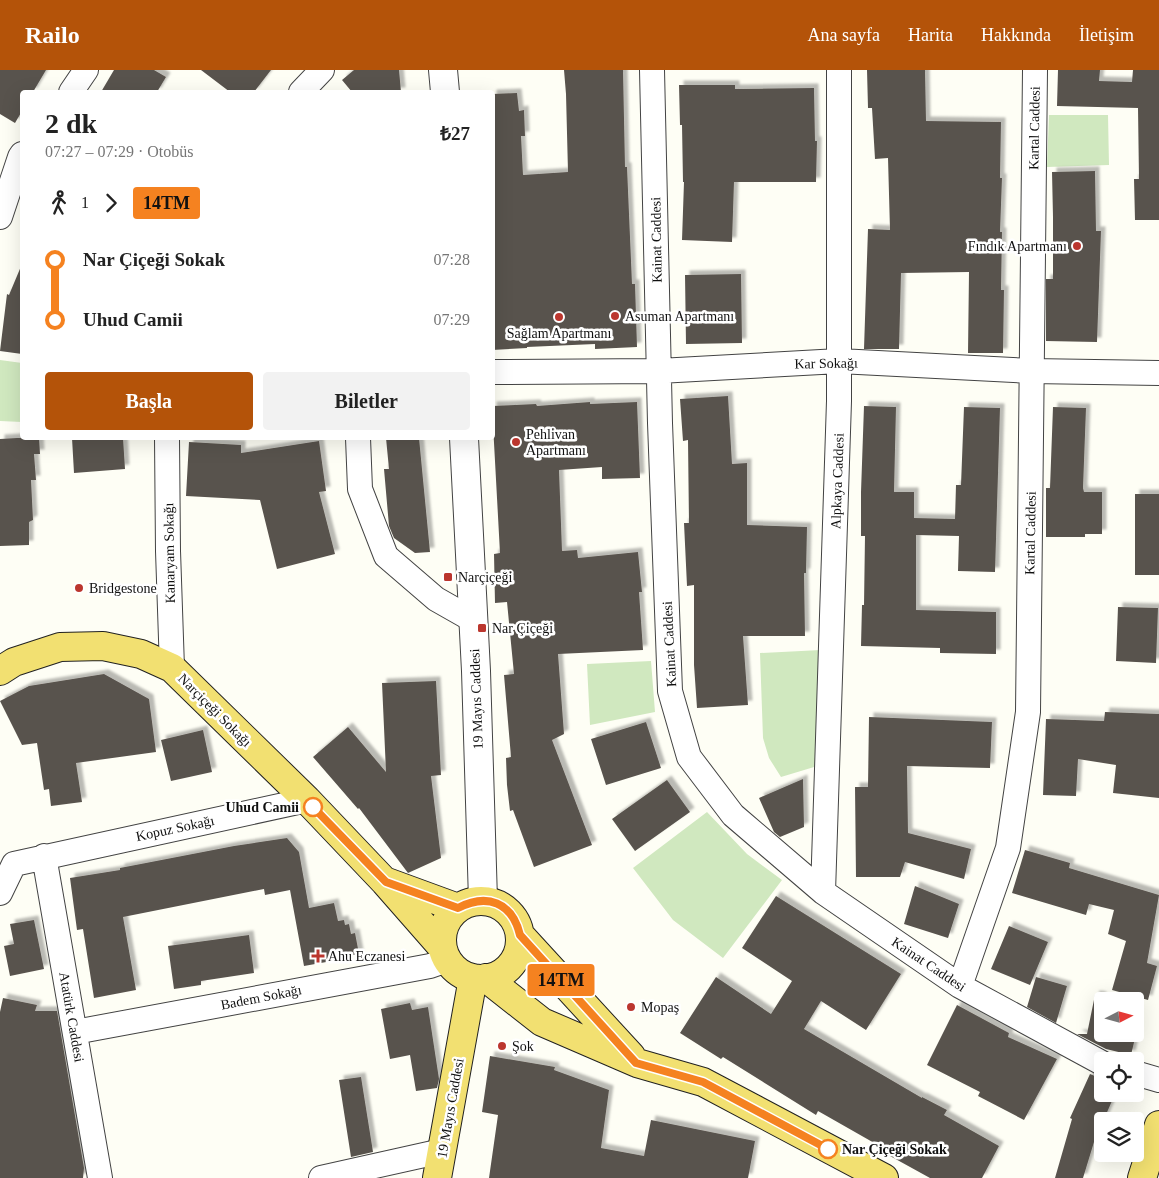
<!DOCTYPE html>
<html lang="tr">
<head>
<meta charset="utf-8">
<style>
  body { margin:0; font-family:"Times New Roman",serif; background:#f2f2f2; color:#222; height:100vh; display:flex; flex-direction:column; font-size:19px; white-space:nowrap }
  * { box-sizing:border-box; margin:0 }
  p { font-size:16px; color:#767676 }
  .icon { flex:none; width:28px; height:28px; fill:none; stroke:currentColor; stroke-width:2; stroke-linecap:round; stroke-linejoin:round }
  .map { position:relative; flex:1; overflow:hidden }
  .side { position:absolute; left:20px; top:20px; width:475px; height:350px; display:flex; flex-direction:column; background:#fff; border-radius:5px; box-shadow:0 5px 20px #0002 }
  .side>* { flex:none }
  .badge { padding:0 10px; border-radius:4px; font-size:18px; line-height:32px }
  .needle { width:32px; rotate:84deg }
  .tools { position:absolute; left:1094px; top:922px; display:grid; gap:10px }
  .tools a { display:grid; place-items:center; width:50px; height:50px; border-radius:5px; background:#fff; box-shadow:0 5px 20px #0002; font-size:25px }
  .map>.badge { position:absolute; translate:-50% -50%; box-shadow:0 0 0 2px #fff }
  .legs { display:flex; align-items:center; gap:8px; height:55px; padding:0 25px; font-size:16px }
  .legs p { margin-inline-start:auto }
  .headline { display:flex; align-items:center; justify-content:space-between; height:85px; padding:0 25px }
  h1 { font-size:28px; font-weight:700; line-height:38px }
  .cta { display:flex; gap:10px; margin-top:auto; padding:10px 25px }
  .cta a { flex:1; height:58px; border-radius:5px; background:#b45309; color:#fff; font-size:20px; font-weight:700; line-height:58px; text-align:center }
  .cta a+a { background:#f2f2f2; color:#222 }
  ul { padding:0 25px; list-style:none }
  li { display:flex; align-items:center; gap:18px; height:60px; font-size:19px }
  li i { display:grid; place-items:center; width:8px; height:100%; margin:0 6px; background:currentColor }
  li i::after { content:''; width:12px; height:12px; margin:-6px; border:4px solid; border-radius:50%; background:#fff }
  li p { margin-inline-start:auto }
  li:first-child i { background:linear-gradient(#0000 50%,currentColor 0) }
  li:last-child i { background:linear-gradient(currentColor 50%,#0000 0) }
  header { display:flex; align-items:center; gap:30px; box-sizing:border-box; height:70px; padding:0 25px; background:#b45309; color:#fff }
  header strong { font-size:24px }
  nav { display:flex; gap:28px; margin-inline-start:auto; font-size:18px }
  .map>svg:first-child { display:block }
  .green { fill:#d0e8bf }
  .building { fill:#59534d; filter:url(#shadow) }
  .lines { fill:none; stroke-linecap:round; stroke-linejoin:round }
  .minor-casing { stroke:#434343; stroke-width:26 }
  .tertiary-casing { stroke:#434343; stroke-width:30 }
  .primary-casing { stroke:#212121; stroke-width:30 }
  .minor { stroke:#fff; stroke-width:24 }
  .tertiary { stroke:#fff; stroke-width:28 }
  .primary { stroke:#f2e071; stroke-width:28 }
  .line-1-casing { stroke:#fff; stroke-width:11 }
  .line-1 { stroke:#f58220; stroke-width:8 }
  .poi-dot { fill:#bb362e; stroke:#fff; stroke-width:2 }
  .stop-1-dot { fill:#fff; stroke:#f58220; stroke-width:2.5 }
  .labels { text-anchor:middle; stroke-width:5; stroke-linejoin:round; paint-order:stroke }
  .street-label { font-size:14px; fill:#101010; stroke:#fff }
  .poi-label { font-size:14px; fill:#101010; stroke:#fff; text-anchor:start }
  .stop-label { font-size:14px; font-weight:bold; fill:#101010; stroke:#fff; text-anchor:end }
</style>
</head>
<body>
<header>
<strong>Railo</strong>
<nav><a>Ana sayfa</a><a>Harita</a><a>Hakkında</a><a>İletişim</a></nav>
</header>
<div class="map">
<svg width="1159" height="1108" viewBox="0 0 1159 1108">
  <defs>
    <filter id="shadow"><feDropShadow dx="4.5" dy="-4.5" stdDeviation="1" flood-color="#0004"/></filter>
  </defs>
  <rect width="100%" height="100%" fill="#fefef5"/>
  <path class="green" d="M1049 45H1108L1109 95 1047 97Z
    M0 290 22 293V352L0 351Z
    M821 580 824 694 781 707 769 688 763 668 760 583Z
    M651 591 655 642 590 655 587 594Z
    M707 742 747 784 782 810 723 888 673 850 633 798Z"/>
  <path class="building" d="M0 0H46L33 22H22V41L15 53 0 44Z
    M114 0H154L166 7 157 22H101Z
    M201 0H271L254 22H230Z
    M354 0H399L401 22H352L342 10Z
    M564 0H623L625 97H627L632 214H635L637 277 595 279V274L527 277V278L492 280V24L517 23 519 41 524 40 525 66H521L523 105 568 102 566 24Z
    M867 0H925L926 51 1001 52 1000 108H1002L1000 162H1002L1001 220H1004L1003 283H968L969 202 901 203 899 279H864L868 159 890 160 888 88 875 89 872 38H868Z
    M1058 0H1100L1099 11 1132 12 1133 0H1159V150H1135L1134 109H1139L1138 38 1057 36Z
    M679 15H735V19L814 18 815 71H817L816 112H734L732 172 682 170 684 112H683L682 55H680Z
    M1095 101 1096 161H1101L1097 272 1046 271V209H1053V147L1052 102Z
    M22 194V284L0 281 7 224 9 225Z
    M741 204 742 273 686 274 685 205Z
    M728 326 732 394 747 393V455L807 457 806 503H804L805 566H743L748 635 697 638 694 595V515L687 516 684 453H689L688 370 683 371 680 329Z
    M590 332V334L637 332 640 408 602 409V397L559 400 562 481 577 480 578 488 638 482 642 522H639L643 580 558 584 564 664 552 670 592 775 534 797 513 740 510 741 507 715 506 688 511 687 504 605 514 604 507 532 495 533 494 484 500 483 492 336 536 334 537 336Z
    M864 336 896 337 894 422H914V448L955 449 956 415H961L964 337 1000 338 995 502 958 501 959 466 916 465V540L996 542V584L940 583V578L861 576 862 535H864L865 466H861V422Z
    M1053 337 1086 338 1083 418 1084 422H1102V464H1085V467H1046V418H1050Z
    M17 368H39L40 384H34L36 410H31L33 450 29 452V475L0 476V369Z
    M72 368H123L125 399 74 403Z
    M386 368H419L430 482 415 483 394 468 389 456 384 399H389Z
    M319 371 326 421 319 422 335 484 277 499 260 430 186 426 189 372 241 375V383Z
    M1135 424H1159V505H1135Z
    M1118 537 1158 538 1156 593 1116 591Z
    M104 604 149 629 156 682 76 693 82 732 51 736 49 719 44 720 37 673 22 675 0 631 29 616Z
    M436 611 441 705 431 706 441 788 408 803 359 738 358 739 313 687 348 657 386 702 382 613Z
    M1105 642 1159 644V728L1113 723 1116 695 1078 689 1076 726 1043 725 1046 649 1104 651Z
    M869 647 992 652 990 698 907 696 908 763 971 779 964 809 905 792 900 807H856L855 717H868Z
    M646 652 661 698 606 715 591 669Z
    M203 660 212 702 171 711 161 670Z
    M803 709 804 757 780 767 774 762 759 728Z
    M667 710 690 742 635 781 612 749Z
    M287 768 299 782 309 838 334 833 338 851 344 850 345 855 349 854 351 864 355 863 359 884 343 887V889L304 896 290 820 265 825 264 819 123 847 136 920 94 928 83 859 77 860 70 808 120 800V798L234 776Z
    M1025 780 1070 793 1069 798 1159 825 1147 893 1157 896 1148 930 1112 920 1126 871 1108 864 1114 840 1089 834 1086 845 1012 823Z
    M915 816 959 834 948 868 904 854Z
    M776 826 901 904 866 960 821 931 804 959 922 1028V1027L947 1040 944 1045 999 1076 982 1108H930L881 1081 883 1078 818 1041 816 1045 723 987 721 989 680 963 716 907 771 944 792 911 742 878Z
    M34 850 44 899 10 906 4 876 14 874 10 854Z
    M1009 856 1048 872 1030 915 991 899Z
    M249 865 254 903 201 911V915L174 919 168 876Z
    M1036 907 1067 916 1056 953 1027 937Z
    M1095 925 1102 926V964H1136L1131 985 1106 979 1077 964H1087Z
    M3 928 37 935 35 941H57L84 1098 83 1108H0V942Z
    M410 933 412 940 428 937 439 1009 437 1018 416 1021 410 985 390 989 381 939Z
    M957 935 1009 963 1008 967 1057 989 1024 1050 978 1026 980 1022 927 995Z
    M490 986 555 997 554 1000 609 1020 601 1078 644 1086 651 1050 755 1071 748 1108H489L498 1045 482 1042Z
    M1090 1004 1102 1009V1024H1115L1094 1072 1083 1108H1055L1072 1049 1070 1048Z
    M361 1007 373 1082 351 1087 339 1010Z"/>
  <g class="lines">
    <g class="minor-casing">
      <path id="minor" d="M652 0 660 353 670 621 689 687 733 745 823 822 960 916 1102 993
        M71 22 86 0
        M301 22 322 0
        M0 147 20 87 22 84
        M492 302 659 301 839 291 1031 301 1159 303
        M167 368 168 481 172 598
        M358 368 360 419 386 486 436 529 473 550
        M44 786 100 1108
        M823 822 839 331V0
        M0 823 14 794 307 730
        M960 916 1008 778 1028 642 1035 0
        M75 962 430 896 447 890
        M1135 1003 1159 1010
        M321 1108 442 1081"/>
    </g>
    <g class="tertiary-casing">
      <path id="tertiary" d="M443 0 445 22
        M464 368 476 601 483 830"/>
    </g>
    <g class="primary-casing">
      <path id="primary" d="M0 601 14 592 60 577 103 576 141 584 172 598 307 730 385 812 442 877
        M387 812 458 838
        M442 870a39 39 0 1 1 78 0a39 39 0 1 1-78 0Z
        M520 865 631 986
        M486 908 542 952 637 993 703 1012 884 1108
        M437 1108 473 908
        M1142 1108 1159 1055"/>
    </g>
    <use href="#minor" class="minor"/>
    <use href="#tertiary" class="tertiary"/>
    <use href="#primary" class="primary"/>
  </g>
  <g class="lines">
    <g class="line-1-casing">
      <path id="line-1" d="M313 737 386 812 458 838C487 823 512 832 520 865L636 993 703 1012 828 1079"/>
    </g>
    <use href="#line-1" class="line-1"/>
  </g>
  <g class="poi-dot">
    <circle cx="1077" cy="176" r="5"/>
    <circle cx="615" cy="246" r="5"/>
    <circle cx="559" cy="247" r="5"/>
    <circle cx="516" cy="372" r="5"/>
    <rect x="443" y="502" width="10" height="10" rx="2.5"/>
    <circle cx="79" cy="518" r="5"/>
    <rect x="477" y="553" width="10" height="10" rx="2.5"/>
    <path d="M315.5 878.5h5v5h5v5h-5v5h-5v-5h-5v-5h5z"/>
    <circle cx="631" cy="937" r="5"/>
    <circle cx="502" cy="976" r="5"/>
  </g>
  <g class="stop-1-dot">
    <circle cx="313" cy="737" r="9"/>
    <circle cx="828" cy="1079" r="9"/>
  </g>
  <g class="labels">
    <g class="street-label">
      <text transform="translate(1034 58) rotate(-89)" y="5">Kartal Caddesi</text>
      <text transform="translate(656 170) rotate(-91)" y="5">Kainat Caddesi</text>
      <text transform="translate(826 293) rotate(-1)" y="5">Kar Sokağı</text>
      <text transform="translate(837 411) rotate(-88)" y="5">Alpkaya Caddesi</text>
      <text transform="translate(1030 463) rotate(-89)" y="5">Kartal Caddesi</text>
      <text transform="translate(169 483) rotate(-91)" y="5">Kanaryam Sokağı</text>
      <text transform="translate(669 574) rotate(-93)" y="5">Kainat Caddesi</text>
      <text transform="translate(476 629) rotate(-92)" y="5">19 Mayıs Caddesi</text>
      <text transform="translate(215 640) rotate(45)" y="5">Narçiçeği Sokağı</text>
      <text transform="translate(175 758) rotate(-12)" y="5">Kopuz Sokağı</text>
      <text transform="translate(929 894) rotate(34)" y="5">Kainat Caddesi</text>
      <text transform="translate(261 927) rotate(-11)" y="5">Badem Sokağı</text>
      <text transform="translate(72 947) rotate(80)" y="5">Atatürk Caddesi</text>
      <text transform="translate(450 1038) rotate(-80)" y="5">19 Mayıs Caddesi</text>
    </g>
    <g class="poi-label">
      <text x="1067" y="181" text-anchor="end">Fındık Apartmanı</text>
      <text x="625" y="251">Asuman Apartmanı</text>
      <text x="559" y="268" text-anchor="middle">Sağlam Apartmanı</text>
      <text x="526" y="369">Pehlivan<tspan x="526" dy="16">Apartmanı</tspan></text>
      <text x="458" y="512">Narçiçeği</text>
      <text x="89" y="523">Bridgestone</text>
      <text x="492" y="563">Nar Çiçeği</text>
      <text x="328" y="891">Ahu Eczanesi</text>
      <text x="641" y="942">Mopaş</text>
      <text x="512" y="981">Şok</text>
    </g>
    <g class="stop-label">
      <text x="299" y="742">Uhud Camii</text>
      <text x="842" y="1084" text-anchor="start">Nar Çiçeği Sokak</text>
    </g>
  </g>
</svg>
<div class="tools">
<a><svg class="needle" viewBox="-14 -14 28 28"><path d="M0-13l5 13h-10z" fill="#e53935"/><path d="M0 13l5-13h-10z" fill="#767676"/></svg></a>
<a><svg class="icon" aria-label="locate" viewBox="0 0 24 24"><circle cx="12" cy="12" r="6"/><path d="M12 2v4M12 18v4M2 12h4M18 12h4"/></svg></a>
<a><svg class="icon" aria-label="layers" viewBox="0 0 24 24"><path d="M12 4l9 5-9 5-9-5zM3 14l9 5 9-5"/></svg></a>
</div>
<b class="badge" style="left:561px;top:910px;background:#f58220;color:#111">14TM</b>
<section class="side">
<div class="headline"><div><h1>2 dk</h1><p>07:27 – 07:29 · Otobüs</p></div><b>₺27</b></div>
<div class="legs"><svg class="icon" aria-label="walk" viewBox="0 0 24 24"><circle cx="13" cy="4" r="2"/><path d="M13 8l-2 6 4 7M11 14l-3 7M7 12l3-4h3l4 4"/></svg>1<svg class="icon" aria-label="forward" viewBox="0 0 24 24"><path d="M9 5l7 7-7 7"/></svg><b class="badge" style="background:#f58220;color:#111">14TM</b></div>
<ul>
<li><i style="color:#f58220"></i><b>Nar Çiçeği Sokak</b><p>07:28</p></li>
<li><i style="color:#f58220"></i><b>Uhud Camii</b><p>07:29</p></li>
</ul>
<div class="cta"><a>Başla</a><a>Biletler</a></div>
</section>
</div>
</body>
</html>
